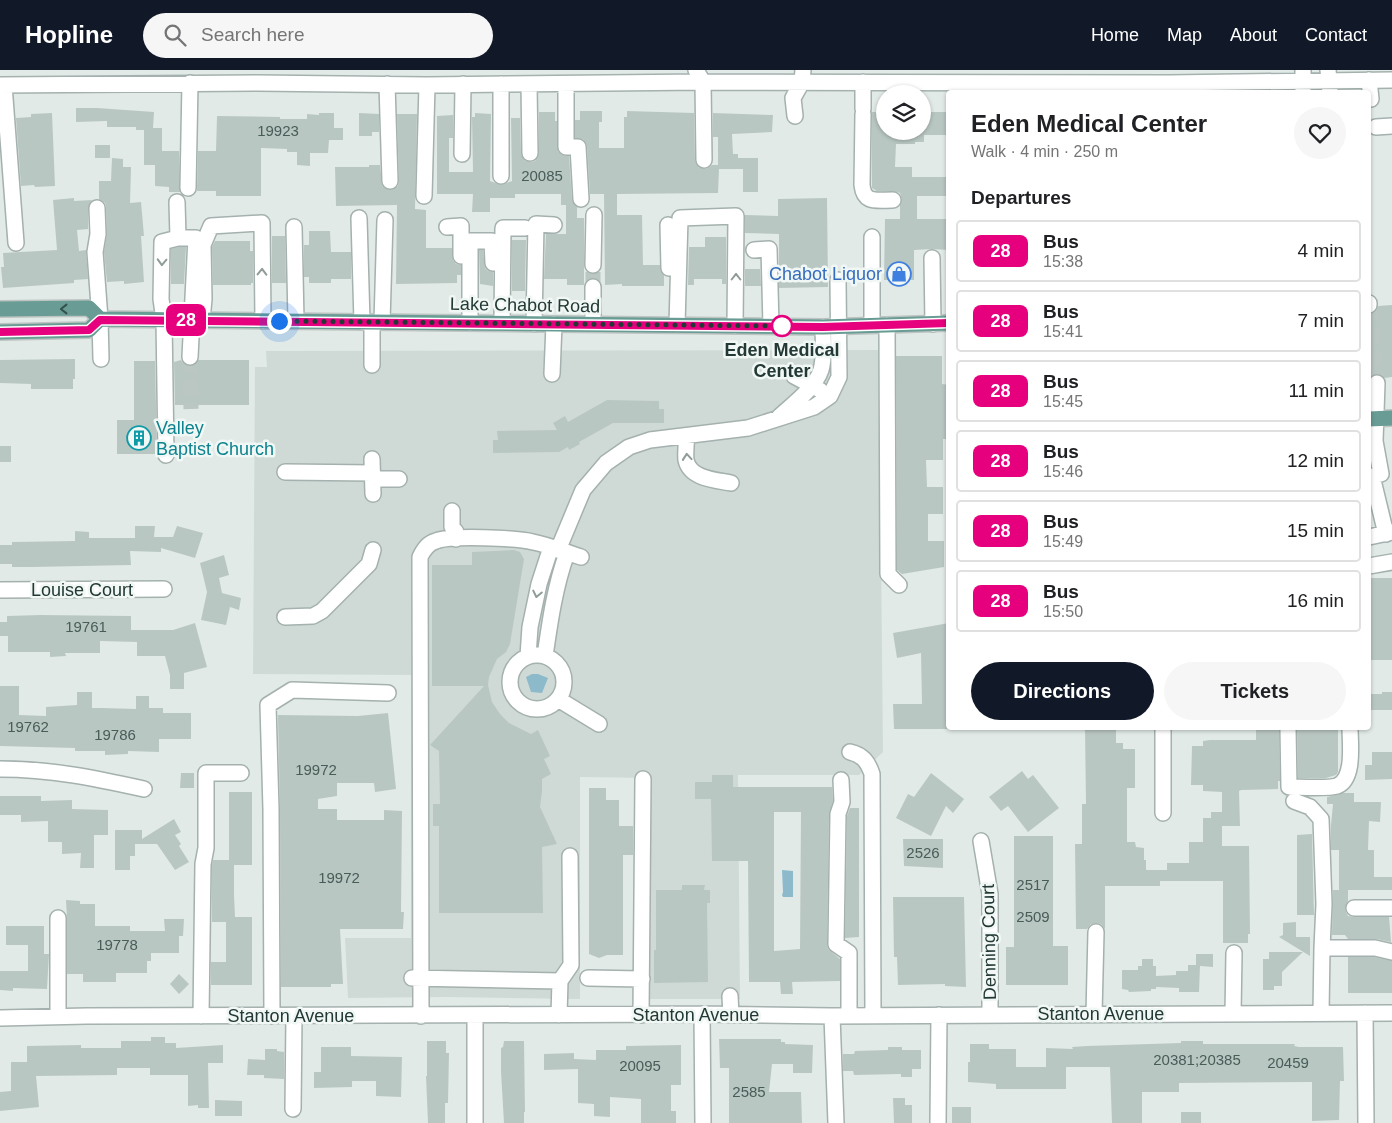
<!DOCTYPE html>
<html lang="en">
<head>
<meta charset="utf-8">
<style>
  body { margin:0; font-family:Arial,sans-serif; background:#f6f6f6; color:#202124; height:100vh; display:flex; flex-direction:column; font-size:19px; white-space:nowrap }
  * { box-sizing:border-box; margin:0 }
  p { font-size:16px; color:#757577 }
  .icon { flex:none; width:28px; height:28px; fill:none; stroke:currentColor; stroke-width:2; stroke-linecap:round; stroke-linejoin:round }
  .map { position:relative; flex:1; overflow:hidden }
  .side { position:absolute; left:946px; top:20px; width:425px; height:640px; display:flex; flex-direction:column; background:#fff; border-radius:5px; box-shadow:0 1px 4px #0004 }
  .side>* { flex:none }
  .badge { padding:0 10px; border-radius:8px; font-size:18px; line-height:32px }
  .controls { position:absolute; left:876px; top:15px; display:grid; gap:10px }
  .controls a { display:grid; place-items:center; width:55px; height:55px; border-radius:50%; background:#fff; box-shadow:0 1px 4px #0004; font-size:25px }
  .you { position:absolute; width:25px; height:25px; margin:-12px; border:4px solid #fff; border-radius:50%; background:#1a73e8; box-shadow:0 0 0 8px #1a73e833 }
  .map>.badge { position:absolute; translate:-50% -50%; box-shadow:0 0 0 2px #fff }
  h2 { padding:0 25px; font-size:19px; line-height:45px }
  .round { display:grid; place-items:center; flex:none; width:52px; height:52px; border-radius:26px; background:#f6f6f6 }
  .overview { display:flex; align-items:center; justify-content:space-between; height:85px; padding:0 25px }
  h1 { font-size:24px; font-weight:700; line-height:38px }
  .button { display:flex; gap:10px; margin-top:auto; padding:10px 25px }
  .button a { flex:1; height:58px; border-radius:30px; background:#111827; color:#fff; font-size:20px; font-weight:700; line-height:58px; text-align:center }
  .button a+a { background:#f6f6f6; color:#202124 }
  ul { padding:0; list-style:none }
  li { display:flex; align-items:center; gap:15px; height:62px; margin:0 10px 8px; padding:0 15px; border:2px solid #e0e0e0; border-radius:5px }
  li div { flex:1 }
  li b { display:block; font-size:19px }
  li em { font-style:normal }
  li .badge { min-width:55px; font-weight:700; text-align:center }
  header { display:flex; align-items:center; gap:30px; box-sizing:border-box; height:70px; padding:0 25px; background:#111827; color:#fff }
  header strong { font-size:24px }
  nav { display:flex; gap:28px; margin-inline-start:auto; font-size:18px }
  .search { width:350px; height:45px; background:#f6f6f6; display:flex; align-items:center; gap:12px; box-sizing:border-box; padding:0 18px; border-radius:28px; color:#757577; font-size:19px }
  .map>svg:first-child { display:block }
  .built { fill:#cfdad6 }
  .water { fill:#8cbacb }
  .building { fill:#b9c7c3; fill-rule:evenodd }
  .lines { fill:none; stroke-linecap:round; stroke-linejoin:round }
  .minor-tunnel { stroke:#bbc7c3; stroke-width:15; stroke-dasharray:15 8; stroke-linecap:butt }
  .minor-casing { stroke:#a4b1ae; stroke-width:18 }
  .major-casing { stroke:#bdc4c2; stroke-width:18 }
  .minor { stroke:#fff; stroke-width:15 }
  .major { stroke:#689c94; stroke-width:15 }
  .oneway { stroke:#909c9a }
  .oneway2 { stroke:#34524d }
  .line-casing { stroke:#fff; stroke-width:11 }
  .line { stroke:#e6007e; stroke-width:8 }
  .walk { stroke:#223935; stroke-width:5; stroke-dasharray:0 9 }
  .stop-dot { fill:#fff; stroke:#e6007e; stroke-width:2.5 }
  .labels { text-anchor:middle; stroke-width:5; stroke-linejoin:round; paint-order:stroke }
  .number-label { font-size:15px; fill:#485c58 }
  .shop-label { font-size:18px; fill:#366cbe; stroke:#f1f7f4; text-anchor:end }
  .street-label { font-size:18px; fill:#223935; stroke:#f1f7f4 }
  .stop-label { font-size:18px; font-weight:bold; fill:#223935; stroke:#f1f7f4 }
  .culture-label { font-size:18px; fill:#0d838f; stroke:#f1f7f4; text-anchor:start }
</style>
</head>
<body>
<header>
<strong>Hopline</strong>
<div class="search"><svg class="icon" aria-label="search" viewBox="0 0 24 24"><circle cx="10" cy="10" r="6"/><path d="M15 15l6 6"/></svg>Search here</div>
<nav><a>Home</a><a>Map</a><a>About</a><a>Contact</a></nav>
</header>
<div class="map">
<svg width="1392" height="1053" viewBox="0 0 1392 1053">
  <rect width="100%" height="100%" fill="#e1eae7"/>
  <path class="built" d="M879 280 883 682 859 705H738L740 929H645L650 708 580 707V929L446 927 348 928 345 868H411V605L253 604 255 297H267L266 281Z"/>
  <path class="water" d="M532 604H538L548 608 542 623 531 622 526 607Z
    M782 800 793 801V827H783L782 825 783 822Z"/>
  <path class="building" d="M76 38H97L154 42 153 58H162V81H179L180 122H169V117L155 116V95H144V60H136V57H107V51L76 52Z
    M580 41H602V52H599V78H624V47H627V41L694 43 695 91 699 98 704 99 708 98 712 95H718V67H713V43L773 45 772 62 732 64 733 84H738V88H758V122H743V99H719L718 123 617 124V145H642L643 195H660L661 202 664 205V216H622V214L605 215 604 124H590L587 76 583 69 575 68V50H580Z
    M539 42H555V51H557L558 81 562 85 569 86 572 130 577 137V148H584V215H567V209H544L546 164H566V135H561V124H515V128H490V142H472L473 124H437V46L453 45V68H449V102H473L472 47H475V43L491 44 490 111 501 115 512 111 511 48H520L521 84 525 91 531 92 535 91 539 83Z
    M872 42H885V61H922V42H949V65H924V72H915V74H896L895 97H912V107H949V126H917V149H949V180L932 179 914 180V210H884L885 149H900V135L902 129 900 123 897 122 877 121 872 118Z
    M52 43 55 116 35 117 34 115 21 116 16 48 31 47V44Z
    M319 43H334V58H343V70H329L328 83H310V96L297 95V82H287V79L261 78V126H216V121H197L198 81H216L217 46 280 47V49H307V44L319 45Z
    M359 43 379 44V62H372V66H359Z
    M397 44H417L415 139 426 140V178H452L453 190 456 194 461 195V205H457V213L396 214 397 135 336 136 335 97H369V95H380L382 116 390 120 398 116 399 111Z
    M95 75H110V88H95Z
    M112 88 123 89V97H131L130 133 141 132 144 166H141L144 212 124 214V211L107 212 104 182 107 164 106 138 105 133 99 129V111H111Z
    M74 128V131L92 130 88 138V159L77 160 79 181 86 180 88 209 74 210V213L3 218 1 197H4L3 183 57 180 53 130Z
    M827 128 828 217 779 218V164L745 163V145L778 146V129Z
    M309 161H330L331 182H351V209H331V213H309V207H304V175H309Z
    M272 166H285L286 213H272Z
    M705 167H726V214H722V209H694V215H688L689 177H705Z
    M512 170H526L525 221H512Z
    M215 171H250V181H253V213H251V215H213L212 177Z
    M179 177H186L184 214H171V179Z
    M479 180H483L485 198 488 201 493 202V216L480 214Z
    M745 199H760L761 216H745Z
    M1392 235V307L1385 308 1377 304 1372 305 1369 309V244L1374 243 1378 236Z
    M896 286H942V314L949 315V369H943V390H926L927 417H943V444H928V471H944V497L902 504 897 500Z
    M75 289V309H73V319H31V314L0 313V290Z
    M181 290 185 295 190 296 195 295 198 290H249V335H175L174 292Z
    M134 291H155L157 384H117V350H134Z
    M607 330 659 331V339H664V353H613L579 372 580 374 569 380 568 377 559 382 493 383V370H498L497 361 557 360 553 353 565 346 568 352Z
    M0 376H11V392H0Z
    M135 456H155L154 467H173L177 456 203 463 195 488 161 478V482L130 481 131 495 33 497H12V494H0V475H12V472L75 471V461L89 462V468H135Z
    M514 480 520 482 524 489 510 574 506 582 497 589 489 607 488 615 492 632 500 644 509 653 531 664 538 660 550 686 544 689 551 704 542 709V721L540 737 557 774 542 777 543 843H439V756H433V734H440L439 681 430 675 484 616H432V495H472V482Z
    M224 485 229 505 219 508 222 523 241 528 239 540 230 537 226 555 201 550 207 522 200 493Z
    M1369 508H1392V590H1369Z
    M41 545 131 546V560H173L195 553 207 597 184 603V619H170V605L165 586H137V572L100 571V583H65L66 586 50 587V582H8V566H0V552H7V546Z
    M949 553V659H894L893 634H922L921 583 897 588 893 563Z
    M0 616H19V645L46 646V637L77 635V622H92V638H102L136 639V626H149V638H163V643H191V669H159V682L128 681V684L105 685V681H75V678L0 676Z
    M1382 622H1392V640H1369V624H1382Z
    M388 643 396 719 375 722 374 713H337V726L318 729V739H337V750H384V740L402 741 401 842H404L403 859H340L343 914H331V917H281L280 739 278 645 358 646Z
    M1085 658H1116V673H1123V679H1135V718H1127V772H1135L1136 777 1144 778V790H1146V800H1167V793H1189V772H1203V748H1211V742H1222V722L1203 721V715H1191L1192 676H1203V671L1210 670H1256V658H1279L1280 711H1278V719L1241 720 1239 721 1240 756H1222V776H1249L1250 864H1248V873H1223V811H1160V816H1105V859L1101 854 1096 853 1091 854 1087 859H1076L1075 774H1082V734H1086Z
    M1297 658H1338V702L1336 705 1326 708H1298Z
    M1372 682H1392V709L1365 710V695H1372Z
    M1022 701 1028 709 1033 705 1059 738 1028 762 1008 736 1001 741 989 727Z
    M181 703H194V718H180Z
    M931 703 964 729 953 743 946 736 931 766 896 748 908 724 914 727Z
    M712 705H733V717H832L833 731 829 744 827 874 828 879 840 889V911L792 912 793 924H781L780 912H749L748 791H712L711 729H695V712H712ZM774 742H801L800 879 774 881Z
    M589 718H606V730H619V756H633V785H623V885H607L599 888 589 884Z
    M229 722H252V795H234V824L235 847H252V915H211V892H226V852H212V795L213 790H229Z
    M1343 723H1354V732H1381L1380 752 1369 751 1368 780H1374V807H1392V820H1348V831L1345 838 1346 842 1348 846 1354 847H1389L1391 872 1377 869H1348L1345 865H1332L1333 820H1339V780H1331V755L1333 734H1327V727Z
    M0 726H41V731L72 730V739L108 740V765H94V798H80L81 783 62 784V772H48V751L21 752V745H0Z
    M850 738H859V867L845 868 847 746Z
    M174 749 181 762 175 765 181 774 179 776 189 792 175 800 157 774H135V786H130V800H115V760H142V769Z
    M1312 764 1314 845H1297V765Z
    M1014 766H1053V876H1068V915H1006V877H1014Z
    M903 769H943V798L904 796Z
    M682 815H705L704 820H710V833H707L708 912 654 913V880H656V820H682Z
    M893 827H964L966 917 945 916V914L898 915 897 887H894Z
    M66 830 80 831V834H95V856H130V861H165L164 849H184L183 866H179V883H151V891H147V903H116V912H83V904H67V848Z
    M1296 852V867H1310V886L1279 867 1283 865V853Z
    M6 856H44V884H49L47 919 13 918V921L0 920V901H28V875H6Z
    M1269 882H1303L1282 902V916H1274V920H1263V889H1269Z
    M1196 884H1213V897L1200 896 1199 922H1179V918L1156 917V919H1151V921L1129 922 1128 920 1122 919V900H1138V896H1142V889H1153V896H1156V906L1176 905V901H1188V895H1196Z
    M1348 887H1374L1392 891V923H1348Z
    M179 904 189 914 179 924 170 914Z
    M151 967H165V973H176V978L223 975V993H208L209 1038H198V1035L188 1036V1005H150V998H117V1005L36 1006 39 1037 0 1041V1022L11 1021V992H27V976L81 975V978H121V971H151Z
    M719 969H781V972H785V974L813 975 812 1003H793V994H772L769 1022H801L802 1053H729V998H720Z
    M427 971H446V983H449L448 1033H445V1053H428L426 1006H427Z
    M504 971H524L525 1042H524V1053H504L501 1002V978L503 977Z
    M1181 971H1203V974H1295L1294 976 1299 977H1343L1344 1011H1340L1339 1050 1312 1051V1012L1179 1013V1022H1142V1053H1112L1110 997H1066V1019H996V1014L968 1012V992H970V974H989V979H1016V997H1046V978L1073 979 1072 977 1087 976 1181 973Z
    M681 975V1015H671V1041H676V1053H641V1029L610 1027V1047L594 1046V1034L578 1033V999L544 1000V984L574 983V989L596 990V980H626V976Z
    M321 977H351V986L402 987 401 1027 376 1026V1011H352V1017L314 1018V1002H321Z
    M888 977H902V980H921V999H912V1007H901V1004L854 1005 853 1001H843V984H854L855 981 888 980Z
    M265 979H277V981L284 982V1009L264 1008V1005H247L248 989 265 990Z
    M893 1028H905V1035H912V1053H894Z
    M215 1030 242 1031V1046H215Z
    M952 1037H971V1053H952Z
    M1181 1042H1201V1053H1181Z"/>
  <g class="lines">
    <path class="minor-tunnel" d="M593 217V195
      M1369 235 1377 313
      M190 287 191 339"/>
    <g class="minor-casing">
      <path id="minor" d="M696 0 703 12 704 90
        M1303 0V22
        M1328 0 1330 22
        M1369 10 1371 29
        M387 14 390 111
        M501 14V106
        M529 14 530 83
        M566 14V77H578L581 129
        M0 15 257 13 427 15 703 12 1169 13 1392 10
        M4 15 16 173
        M863 39V12
        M863 44 862 115C864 134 876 130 893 130
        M795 46 793 28 802 12 803 0
        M1376 57 1392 56
        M462 84 463 14
        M188 118 190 13
        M424 126 427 15
        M177 132 178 168
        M97 138 98 164 95 182 100 249 101 289
        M359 148 362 252
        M668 155 669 198
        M294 157 296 251
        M447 157 461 156V186
        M754 180 769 179 771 256
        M932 188 933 254
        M593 195 594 145
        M1369 233V235
        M202 250 204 229 203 175 211 156 262 153 263 251
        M372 252V295
        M382 252 385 150
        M470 253V171H492L493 193
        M502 253 503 158H525
        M534 254 536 154 554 155
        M593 254V217
        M677 255 680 148 736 146 735 256
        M872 255V167
        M887 255 888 504 899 515
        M552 304 554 254
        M794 306 820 320
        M1377 313 1375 371 1381 404 1372 406 1386 464
        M779 347C793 334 815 318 821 300 825 286 823 271 823 257
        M686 366C687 374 685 382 686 390 690 409 716 410 731 413
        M166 385 164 250 161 229 162 172 178 168H196L190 287
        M372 389 373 424
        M285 402 373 403
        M373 409H399
        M452 441V457L456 462V469
        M1369 467 1392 462
        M558 480 583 420 606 393 629 377 650 370 748 358 814 337 830 326 839 307 838 210
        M1369 496 1392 492
        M0 520 164 519
        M285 547 313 546 322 541 369 494 373 480
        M510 612a27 27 0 1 1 54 0a27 27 0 1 1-54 0Z
        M528 586 530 557 539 514 551 477
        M545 586C550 551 555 516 567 483
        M558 629 599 654
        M1163 658V743
        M1288 658 1289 717C1300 717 1327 719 1337 716 1355 709 1350 673 1350 658
        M850 682C863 685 868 692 872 704L873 945
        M0 699C51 699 94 708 144 719
        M841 710 842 732 838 744 836 874 849 883V946
        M1294 731 1310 737 1321 749 1324 834 1322 878
        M981 771 990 824V944
        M1354 838H1392
        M412 908 560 911 559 945
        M588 908 642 909
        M560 911 571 895 570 786
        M730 926 731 945
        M1321 943 1322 878H1375L1392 882
        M1365 943 1366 1053
        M702 944 703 1053
        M1094 944 1096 862
        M1233 944 1234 883
        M641 945 643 709
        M58 946V848
        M201 946 203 794 206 778V703H241
        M272 946 271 739 268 635 292 620 388 623
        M421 946 420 487C424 479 428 473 436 471 451 465 516 468 533 472 549 475 565 482 581 487
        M475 946V1053
        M832 946 836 1053
        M0 948 87 946 702 944 832 946 1392 943
        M293 1039 294 946
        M938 1053 939 945"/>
    </g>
    <g class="major-casing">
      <path id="major" d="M0 239 89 238 100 249 823 257 949 253
        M0 262 89 260 100 249
        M1369 349 1392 348"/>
    </g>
    <use href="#minor" class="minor"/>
    <use href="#major" class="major"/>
  </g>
  <defs><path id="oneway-chevron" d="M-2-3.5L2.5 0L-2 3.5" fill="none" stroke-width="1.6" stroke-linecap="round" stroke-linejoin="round" transform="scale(1.25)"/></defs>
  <g class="oneway">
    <use href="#oneway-chevron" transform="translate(162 192) rotate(92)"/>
    <use href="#oneway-chevron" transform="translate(262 202) rotate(-89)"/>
    <use href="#oneway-chevron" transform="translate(736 207) rotate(-90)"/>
    <use href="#oneway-chevron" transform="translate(687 387) rotate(-95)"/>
    <use href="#oneway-chevron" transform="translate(537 524) rotate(102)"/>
  </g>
  <use class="oneway2" href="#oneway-chevron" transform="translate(64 239) rotate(180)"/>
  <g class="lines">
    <g class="line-casing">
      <path id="line" d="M0 262 89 260 100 250 823 257 949 253"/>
    </g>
    <use href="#line" class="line"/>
    <path class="walk" d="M279 251 782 256"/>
  </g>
  <defs>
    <g id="shop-ring" transform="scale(1.25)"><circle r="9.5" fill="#f1f7f4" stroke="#3f7fe0" stroke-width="1.5"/><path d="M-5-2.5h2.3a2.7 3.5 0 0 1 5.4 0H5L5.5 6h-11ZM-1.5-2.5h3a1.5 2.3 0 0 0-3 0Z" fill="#3f7fe0"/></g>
    <g id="building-ring" transform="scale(1.25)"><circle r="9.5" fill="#f1f7f4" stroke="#0f9aa8" stroke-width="1.5"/><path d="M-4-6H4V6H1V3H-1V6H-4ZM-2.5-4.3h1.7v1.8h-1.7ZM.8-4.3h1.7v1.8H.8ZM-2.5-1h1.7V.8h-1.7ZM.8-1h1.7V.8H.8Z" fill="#0f9aa8"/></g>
  </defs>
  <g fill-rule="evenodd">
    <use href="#shop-ring" x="899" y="204"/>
    <use href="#building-ring" x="139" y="368"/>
  </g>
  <circle class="stop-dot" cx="782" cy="256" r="10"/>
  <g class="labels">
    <g class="number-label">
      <text x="278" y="66">19923</text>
      <text x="542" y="111">20085</text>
      <text x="86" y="562">19761</text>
      <text x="28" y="662">19762</text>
      <text x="115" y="670">19786</text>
      <text x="316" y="705">19972</text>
      <text x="923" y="788">2526</text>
      <text x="339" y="813">19972</text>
      <text x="1033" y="820">2517</text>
      <text x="1033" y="852">2509</text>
      <text x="117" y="880">19778</text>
      <text x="1197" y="995">20381;20385</text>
      <text x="1288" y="998">20459</text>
      <text x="640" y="1001">20095</text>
      <text x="749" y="1027">2585</text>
    </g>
    <g class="shop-label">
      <text x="882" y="210">Chabot Liquor</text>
    </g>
    <g class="street-label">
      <text transform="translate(525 235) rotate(1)" y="6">Lake Chabot Road</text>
      <text x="82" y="526">Louise Court</text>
      <text transform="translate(989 872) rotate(-91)" y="6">Denning Court</text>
      <text x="1101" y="950">Stanton Avenue</text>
      <text x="696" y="951">Stanton Avenue</text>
      <text x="291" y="952">Stanton Avenue</text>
    </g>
    <g class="stop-label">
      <text x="782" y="286">Eden Medical<tspan x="782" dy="21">Center</tspan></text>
    </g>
    <g class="culture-label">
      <text x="156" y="364">Valley<tspan x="156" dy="21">Baptist Church</tspan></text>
    </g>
  </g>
</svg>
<div class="controls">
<a><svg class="icon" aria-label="layers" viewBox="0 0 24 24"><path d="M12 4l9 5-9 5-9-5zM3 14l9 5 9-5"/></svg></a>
</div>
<div class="you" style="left:279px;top:251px"></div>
<b class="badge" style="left:186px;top:250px;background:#e6007e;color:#fff">28</b>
<section class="side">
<div class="overview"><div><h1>Eden Medical Center</h1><p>Walk · 4 min · 250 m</p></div><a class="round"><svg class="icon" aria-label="heart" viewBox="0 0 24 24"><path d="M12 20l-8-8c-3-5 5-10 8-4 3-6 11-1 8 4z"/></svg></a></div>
<h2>Departures</h2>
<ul>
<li><span class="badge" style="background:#e6007e;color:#fff">28</span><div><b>Bus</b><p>15:38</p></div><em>4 min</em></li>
<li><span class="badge" style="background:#e6007e;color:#fff">28</span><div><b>Bus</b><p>15:41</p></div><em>7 min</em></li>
<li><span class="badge" style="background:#e6007e;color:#fff">28</span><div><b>Bus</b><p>15:45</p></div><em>11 min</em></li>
<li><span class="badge" style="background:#e6007e;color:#fff">28</span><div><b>Bus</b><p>15:46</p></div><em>12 min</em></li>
<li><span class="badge" style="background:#e6007e;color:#fff">28</span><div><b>Bus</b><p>15:49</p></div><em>15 min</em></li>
<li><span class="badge" style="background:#e6007e;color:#fff">28</span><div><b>Bus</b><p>15:50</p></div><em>16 min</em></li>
</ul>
<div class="button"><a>Directions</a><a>Tickets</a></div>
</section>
</div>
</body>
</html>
